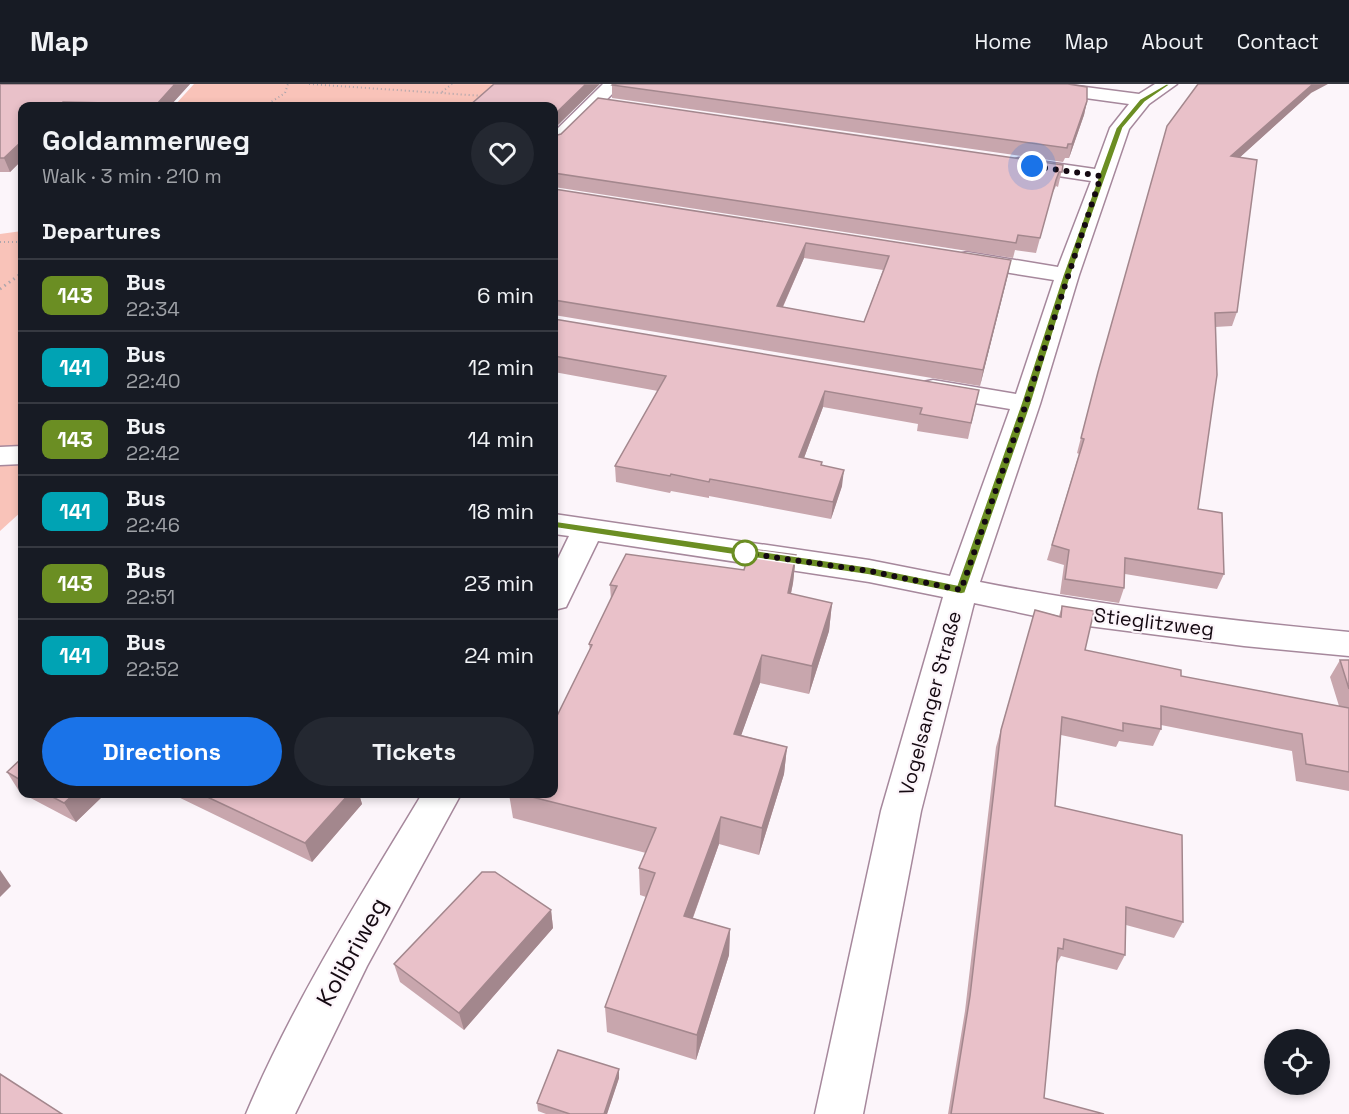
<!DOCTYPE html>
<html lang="en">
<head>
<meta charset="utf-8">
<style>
  body { margin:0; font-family:"Space Grotesk",sans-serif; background:#242831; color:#f1f3f6; height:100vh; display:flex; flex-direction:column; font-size:22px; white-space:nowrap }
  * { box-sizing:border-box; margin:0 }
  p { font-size:20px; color:#9ea1a6 }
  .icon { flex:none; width:33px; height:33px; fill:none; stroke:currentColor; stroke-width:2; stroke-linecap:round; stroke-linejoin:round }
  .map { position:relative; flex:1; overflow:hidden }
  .sheet { position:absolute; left:18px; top:18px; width:540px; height:696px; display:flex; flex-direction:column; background:#171b24; border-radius:12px; box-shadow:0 3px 9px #0003 }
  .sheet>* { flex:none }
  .badge { padding:0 12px; border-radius:9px; font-size:21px; line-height:39px }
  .tools { position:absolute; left:1264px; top:945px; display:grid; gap:12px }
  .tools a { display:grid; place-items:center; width:66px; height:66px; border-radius:50%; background:#171b24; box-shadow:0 3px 9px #0003; font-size:30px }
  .you { position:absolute; width:30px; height:30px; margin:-15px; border:4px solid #fff; border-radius:50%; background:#1a73e8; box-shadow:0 0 0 9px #1a73e833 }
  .map>.badge { position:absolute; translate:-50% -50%; box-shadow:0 0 0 3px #fff }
  h2 { padding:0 24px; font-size:22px; line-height:54px }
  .round { display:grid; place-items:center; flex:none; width:63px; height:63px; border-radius:32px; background:#242831 }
  .head { display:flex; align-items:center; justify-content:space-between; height:102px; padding:0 24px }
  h1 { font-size:28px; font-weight:800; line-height:45px }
  .button { display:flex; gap:12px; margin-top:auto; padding:12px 24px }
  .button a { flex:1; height:69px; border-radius:36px; background:#1a73e8; color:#fff; font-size:24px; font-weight:800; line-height:69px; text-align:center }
  .button a+a { background:#242831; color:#f1f3f6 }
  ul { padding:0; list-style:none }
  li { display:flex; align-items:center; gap:18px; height:72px; padding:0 24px; border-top:2px solid #363941 }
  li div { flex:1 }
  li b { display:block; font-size:22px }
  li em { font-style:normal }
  li .badge { min-width:66px; font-weight:700; text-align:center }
  header { display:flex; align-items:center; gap:36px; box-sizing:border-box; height:84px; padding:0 30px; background:#171b24; border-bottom:2px solid #363941 }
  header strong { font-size:28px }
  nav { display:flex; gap:33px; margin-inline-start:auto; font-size:21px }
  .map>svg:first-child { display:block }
  .green { fill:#f9c3b9 }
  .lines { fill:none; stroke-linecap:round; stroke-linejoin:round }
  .minor-casing { stroke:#a6889c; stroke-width:3 }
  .path-far1 { stroke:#ada5ab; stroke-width:2; stroke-dasharray:1 3; stroke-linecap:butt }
  .path { stroke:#ada5ab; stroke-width:3; stroke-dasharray:1.5 4; stroke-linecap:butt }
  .minor { fill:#fff; fill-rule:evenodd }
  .wall { fill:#c8a6ad; fill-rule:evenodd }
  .shaded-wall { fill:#a3878d }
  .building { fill:#e9c1c9; stroke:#a3878d; stroke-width:1.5; fill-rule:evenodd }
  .line { fill:#6b8e23; stroke:#fff; stroke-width:1.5 }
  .walk { stroke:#140911; stroke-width:6; stroke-dasharray:0 10.8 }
  .stop-dot { fill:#fff; stroke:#6b8e23; stroke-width:3 }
  .labels { text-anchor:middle; stroke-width:4.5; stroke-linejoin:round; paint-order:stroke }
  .street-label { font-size:20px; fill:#140911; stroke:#fcf5fa }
  .near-street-label { font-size:24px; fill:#140911; stroke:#fcf5fa }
</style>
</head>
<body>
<header>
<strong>Map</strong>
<nav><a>Home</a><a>Map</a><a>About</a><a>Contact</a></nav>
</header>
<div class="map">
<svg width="1349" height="1030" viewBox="0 0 1349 1030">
  <rect width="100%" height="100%" fill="#fcf5fa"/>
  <path class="green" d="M194 0H494L469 22H174Z
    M22 147V427L0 447V150Z"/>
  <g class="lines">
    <g class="minor-casing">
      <path id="minor" d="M603 0H622L561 62 554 64V48Z
        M1011 0H1062L1139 10 1155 0H1177L1149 20 1129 45 1079 191 1040 320 980 498C1102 522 1225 536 1349 548V572L1244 562 1073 540 974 519 921 727 863 1030H815L881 727 943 513 869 498 598 457 566 523 554 526V483L569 452 554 450V430L869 476 950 492 1010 325 933 312 923 310 920 304 923 298 933 296 1016 310 1054 196 967 182 959 180 955 175 959 170 967 168 1058 183 1091 97 1019 86 1012 84 1009 80 1012 76 1019 74 1095 85 1110 44 1129 20 1020 5 1014 4Z
        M22 362V380L0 381V363Z
        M422 710H461L367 882 295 1030H246C293 918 360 813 422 710Z"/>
    </g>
    <path class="path-far1" d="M309 0 484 12
      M442 8 452 0
      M265 22 285 9 288 0
      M0 158H22"/>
    <path class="path" d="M0 205 22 189"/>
    <use href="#minor" class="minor"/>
  </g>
  <path class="wall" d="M0 0H190L170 22H22V76L10 88H0Z
    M612 1 1087 17 1084 31 1069 74H1065L1063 78 612 14Z
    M1311 9 1240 73 1237 228 1232 242 1215 243 1198 425 1224 490 1217 505 1125 490 1124 504 1119 519 1060 510 1064 481 1047 476 1079 370 1077 369 1094 303 1167 42Z
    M554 52 1063 81 1058 103 1056 102 1052 110 1036 169 1015 166 1013 174 554 103Z
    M554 105 1011 176 980 302 554 231ZM804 174 883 186 864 238 783 223Z
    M554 235 979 306 968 355 917 347 918 340 823 323 804 374 822 378V382L842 402 831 435 709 412V414L671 407 670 409 616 398 615 382 658 307 554 288Z
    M796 471 793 499 791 510 832 519 829 547 809 610 760 599 741 651 787 663 784 690 759 771 719 760 693 834 730 845 729 871 696 976 607 948 605 923 646 813 640 811 639 784 646 769 513 734 509 710H554L590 566 589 560 611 516 610 501 744 486Z
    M1062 522 1085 566 1181 592 1339 622 1330 593 1340 576H1349V707L1296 697 1292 667 1161 641V645L1153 662 1119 657 1116 663 1061 651 1055 722 1183 838 1174 854 1126 841 1125 871 1117 886 1061 872 1056 881 1044 1014 1104 1030H948L965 927 996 663 1035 526 1059 532Z
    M22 674V709L19 707 7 688Z
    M23 710H105L76 738Z
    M172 710H359L362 720 312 778Z
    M551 826 553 844 464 946 400 898 394 880Z
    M619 985V994L607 1030H546L538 1027 537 1019Z"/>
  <path class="shaded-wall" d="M175 0H190L170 22H158L157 20Z
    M586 0H600L554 45V31Z
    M1313 0H1328L1311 9 1227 85 1231 72Z
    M1087 17 1084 31 1069 74 1072 60Z
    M22 57V76L10 88 4 74Z
    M806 159 804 174 776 238 777 222Z
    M1011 176 1008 191 980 302 983 286Z
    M825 307 823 323 798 390 799 373Z
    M844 386 842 402 831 435 833 418Z
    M796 471 793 499 785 537 788 509Z
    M832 519 829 547 809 610 812 582Z
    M762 571 760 599 732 677 734 650Z
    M787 663 784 690 759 771 762 744Z
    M74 710H105L76 738 64 719Z
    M349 710H359L362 720 312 778 305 759Z
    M721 733 719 760 684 858V832Z
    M0 786 11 802 0 813Z
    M551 826 553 844 464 946 459 929Z
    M730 845 729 871 696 976 697 951Z
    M619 985V994L607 1030H604Z"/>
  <path class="building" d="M0 0H175L157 20 63 18 59 22H22V57L4 74H0Z
    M494 0H586L554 31V22H469Z
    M613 0H1068L1087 3V17L1072 60H1068L1067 64 612 1Z
    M1198 0H1313L1231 72 1257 76 1237 228 1215 229 1217 291 1198 425 1222 429 1224 490 1125 474 1124 504 1065 495 1069 466 1052 461 1084 355 1081 354 1098 288 1167 42Z
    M598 14 1063 81 1062 88H1059L1056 96 1040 154 1018 151 1016 159 554 89V52L561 50Z
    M554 105 1011 176 983 286 554 216ZM806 159 889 172 864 238 777 222Z
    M554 235 979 306 971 339 920 330 922 324 825 307 799 373 822 378 821 381 844 386 833 418 710 395 709 398 671 390 670 392 615 382 666 292 554 272Z
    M750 465 796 471 788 509 832 519 812 582 762 571 734 650 787 663 762 744 721 733 684 832 730 845 697 951 605 923 655 789 639 784 656 744 520 710H554V638L592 561 589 560 617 502 610 501 626 470 744 486Z
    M1062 522 1094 527 1085 566 1181 586V592L1349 624V688L1306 680 1302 650 1161 622V645L1123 639V647L1062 633 1055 722 1182 751 1183 838 1126 823 1125 871 1064 855 1063 865 1058 864 1044 1014 1104 1030H951L970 912 1001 646 1035 526 1061 533Z
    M1340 576H1349V605Z
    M22 674V697L7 688Z
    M47 710H74L64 719Z
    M201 710H349L305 759Z
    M482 788H495L551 826 459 929 394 880Z
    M558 966 619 985 604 1030H570L537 1019Z
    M0 990 62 1030H0Z"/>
  <path class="line" d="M1166 0H1171L1145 18 1123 44 1071 191 1031 320 965 509 961 510 869 491 550 443 548 440 554 437 869 483 957 501 1021 320 1063 191 1116 44 1140 15Z"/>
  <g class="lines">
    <path class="walk" d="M745 469 869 487 961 506 1026 320 1101 92 1032 82"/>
  </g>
  <circle class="stop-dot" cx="745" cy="469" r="12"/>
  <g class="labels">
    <g class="street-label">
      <text transform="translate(1154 538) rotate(7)" y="7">Stieglitzweg</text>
      <text transform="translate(930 619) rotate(-75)" y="7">Vogelsanger Straße</text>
    </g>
    <g class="near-street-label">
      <text transform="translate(352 868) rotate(-61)" y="8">Kolibriweg</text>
    </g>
  </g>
</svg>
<div class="tools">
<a><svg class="icon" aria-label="locate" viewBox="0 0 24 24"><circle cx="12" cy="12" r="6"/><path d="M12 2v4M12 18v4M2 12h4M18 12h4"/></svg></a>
</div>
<div class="you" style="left:1032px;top:82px"></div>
<section class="sheet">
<div class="head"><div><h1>Goldammerweg</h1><p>Walk · 3 min · 210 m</p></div><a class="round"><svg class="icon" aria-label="heart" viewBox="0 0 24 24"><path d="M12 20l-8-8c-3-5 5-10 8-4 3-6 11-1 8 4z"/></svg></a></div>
<h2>Departures</h2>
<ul>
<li><span class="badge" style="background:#6b8e23;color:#fff">143</span><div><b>Bus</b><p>22:34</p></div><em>6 min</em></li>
<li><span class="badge" style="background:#00a3b4;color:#fff">141</span><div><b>Bus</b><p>22:40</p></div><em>12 min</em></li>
<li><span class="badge" style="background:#6b8e23;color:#fff">143</span><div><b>Bus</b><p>22:42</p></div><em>14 min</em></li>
<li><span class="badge" style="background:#00a3b4;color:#fff">141</span><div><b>Bus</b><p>22:46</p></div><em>18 min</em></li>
<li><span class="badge" style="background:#6b8e23;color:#fff">143</span><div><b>Bus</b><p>22:51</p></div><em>23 min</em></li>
<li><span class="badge" style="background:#00a3b4;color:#fff">141</span><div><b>Bus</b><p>22:52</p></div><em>24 min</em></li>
</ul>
<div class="button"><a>Directions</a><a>Tickets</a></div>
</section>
</div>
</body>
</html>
